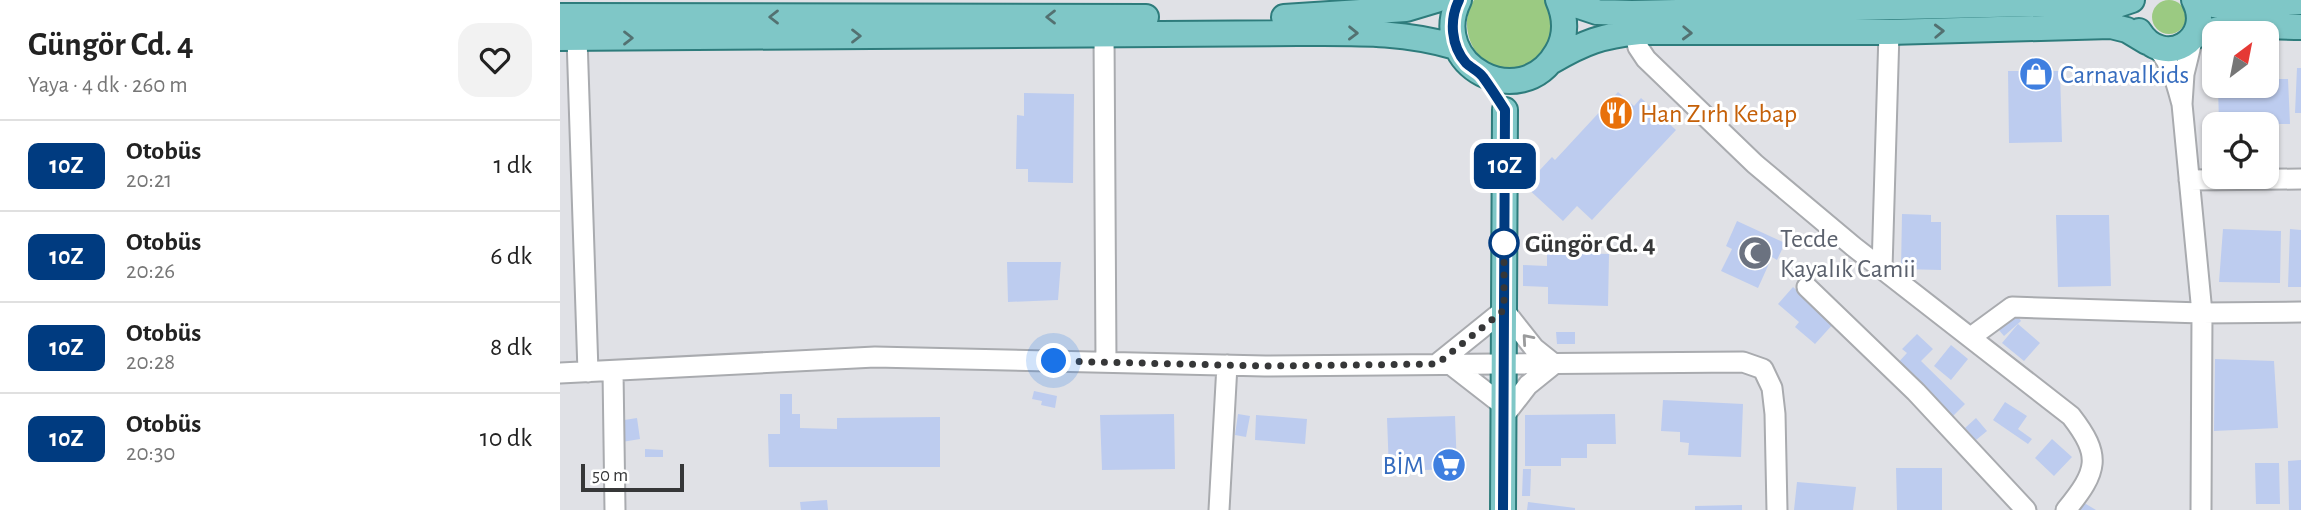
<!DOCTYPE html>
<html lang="tr">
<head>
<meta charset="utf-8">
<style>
  body { margin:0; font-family:"Alegreya Sans",sans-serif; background:#f2f2f2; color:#222; height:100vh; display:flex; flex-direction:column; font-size:26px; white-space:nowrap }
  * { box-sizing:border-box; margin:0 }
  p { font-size:23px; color:#767676 }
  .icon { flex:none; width:38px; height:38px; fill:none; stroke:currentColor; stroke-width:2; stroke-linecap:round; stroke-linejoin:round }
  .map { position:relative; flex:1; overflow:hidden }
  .panel { display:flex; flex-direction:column; background:#fff; width:560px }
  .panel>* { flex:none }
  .badge { padding:0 14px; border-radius:10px; font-size:24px; line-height:46px }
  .needle { width:46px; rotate:32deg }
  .buttons { position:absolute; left:1642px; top:21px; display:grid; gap:14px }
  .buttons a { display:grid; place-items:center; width:77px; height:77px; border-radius:14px; background:#fff; box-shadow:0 2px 5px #0004; font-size:35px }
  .scale { position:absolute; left:21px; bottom:18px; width:103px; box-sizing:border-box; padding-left:7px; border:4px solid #363738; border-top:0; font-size:19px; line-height:24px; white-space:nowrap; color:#363738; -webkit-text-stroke:5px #fff; paint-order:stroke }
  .you { position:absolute; width:35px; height:35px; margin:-18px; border:5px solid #fff; border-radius:50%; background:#1a73e8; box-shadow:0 0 0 10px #1a73e833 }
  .map>.badge { position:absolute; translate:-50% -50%; box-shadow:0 0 0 4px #fff }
  .round { display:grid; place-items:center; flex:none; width:74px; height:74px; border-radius:21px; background:#f2f2f2 }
  .headline { display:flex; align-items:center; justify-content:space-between; height:119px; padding:0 28px }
  h1 { font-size:33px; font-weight:600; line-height:52px }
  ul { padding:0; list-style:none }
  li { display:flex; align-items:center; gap:21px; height:91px; padding:0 28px; border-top:2px solid #e0e0e0 }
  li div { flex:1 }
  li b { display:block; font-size:26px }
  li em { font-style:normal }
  li .badge { min-width:77px; font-weight:700; text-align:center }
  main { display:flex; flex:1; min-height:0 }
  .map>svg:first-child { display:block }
  .green { fill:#9bca82 }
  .building { fill:#bdccef }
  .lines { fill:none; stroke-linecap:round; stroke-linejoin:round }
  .minor-casing { stroke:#a9abaf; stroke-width:23 }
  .major-casing { stroke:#2e7c7c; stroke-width:28 }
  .minor { stroke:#fff; stroke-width:19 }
  .major { stroke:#7fc7c7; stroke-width:24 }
  .oneway { stroke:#537171 }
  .oneway2 { stroke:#9a9b9c }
  .line-casing { stroke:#fff; stroke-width:16 }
  .line { stroke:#003b80; stroke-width:10 }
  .walk { stroke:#363738; stroke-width:7; stroke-dasharray:0 12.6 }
  .stop-dot { fill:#fff; stroke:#003b80; stroke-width:3.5 }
  .labels { text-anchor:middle; stroke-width:6; stroke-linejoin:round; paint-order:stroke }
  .shop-label { font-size:26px; fill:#366cbe; stroke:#fff; text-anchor:start }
  .food-label { font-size:26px; fill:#c56008; stroke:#fff; text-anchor:start }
  .worship-label { font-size:26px; fill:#5b616d; stroke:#fff; text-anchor:start }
  .stop-label { font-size:26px; font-weight:bold; fill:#363738; stroke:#fff; text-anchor:start }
</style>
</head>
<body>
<main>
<section class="panel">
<div class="headline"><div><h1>Güngör Cd. 4</h1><p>Yaya · 4 dk · 260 m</p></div><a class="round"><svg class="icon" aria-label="heart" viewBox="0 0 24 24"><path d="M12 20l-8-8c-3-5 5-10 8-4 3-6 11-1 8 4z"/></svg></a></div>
<ul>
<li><span class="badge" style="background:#003b80;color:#fff">10Z</span><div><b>Otobüs</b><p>20:21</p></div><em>1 dk</em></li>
<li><span class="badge" style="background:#003b80;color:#fff">10Z</span><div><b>Otobüs</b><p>20:26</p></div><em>6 dk</em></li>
<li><span class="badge" style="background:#003b80;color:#fff">10Z</span><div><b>Otobüs</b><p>20:28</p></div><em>8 dk</em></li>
<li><span class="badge" style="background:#003b80;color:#fff">10Z</span><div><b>Otobüs</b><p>20:30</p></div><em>10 dk</em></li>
</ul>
</section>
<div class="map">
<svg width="1741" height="510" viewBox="0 0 1741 510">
  <rect width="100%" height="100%" fill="#e0e1e6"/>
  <path class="green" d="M1592 17a17 17 0 1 1 34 0a17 17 0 1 1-34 0Z
    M914 0H988C990 6 995 14 995 21 997 35 988 50 977 58 973 61 969 66 964 68 925 83 892 33 914 0Z"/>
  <path class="building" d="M1737 68H1741V113H1735Z
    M1448 71H1500L1502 142 1449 143Z
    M1706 79H1728L1730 124H1659L1658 86H1706Z
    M1058 92 1074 106 1081 98 1116 130 1032 220 1017 206 1003 221 965 186 992 157 995 160Z
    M464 93 514 94 513 183 468 182V169H456L457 115 464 116Z
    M1342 214 1371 215V222H1381V270L1341 269Z
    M1496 215H1549L1551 286 1498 287Z
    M1177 221 1225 243 1217 260 1212 257 1198 288 1161 271 1172 249 1166 246Z
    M1663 229 1721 231 1720 283 1659 282Z
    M1730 229 1741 230V287H1728Z
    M987 252 1049 254 1048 306 988 304V287L963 286V265L987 266Z
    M447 262H501L498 300 448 302Z
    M1233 287 1274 323 1255 344 1235 327 1239 322 1218 304Z
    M1456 314 1461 321 1444 336 1438 329Z
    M1458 324 1480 343 1464 361 1442 343Z
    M996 332H1015V344H997Z
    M1357 334 1373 349 1361 361 1405 404 1390 419 1335 366 1347 353 1342 349Z
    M1391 345 1408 359 1391 380 1374 366Z
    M1655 359 1714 361 1718 428 1654 431Z
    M474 391 497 396 495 408 481 405 482 401 472 399Z
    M220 394H232V414H240V428L277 429V418L380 417V467H209L208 434H220Z
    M1103 400 1183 404 1181 457 1128 455 1129 443 1120 442V432L1101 431Z
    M1445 402 1467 416 1458 429 1472 439 1468 444 1433 420Z
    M614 414 615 469 542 470 540 415Z
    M678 414 690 416 686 437 675 435Z
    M1055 414 1056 444H1027V458H1001V466H965V415Z
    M696 415 747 419 745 444 695 440Z
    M895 416 897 469 829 471 827 418Z
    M77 418 80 439 62 442 58 421Z
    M1416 418 1427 431 1416 440 1405 428Z
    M1492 439 1512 457 1494 476 1475 458Z
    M85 449 103 450V457H85Z
    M1741 460V510H1729L1728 461Z
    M1695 463H1719L1720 504H1696Z
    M1336 468H1382V510H1337Z
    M963 469H971L970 496H962Z
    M1237 482 1296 487 1293 510H1234Z
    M267 500 268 510H241L240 502Z
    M1521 501 1536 510H1516Z
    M968 502 1015 508V510H967Z
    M1182 505V510H1135V506Z"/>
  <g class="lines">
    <g class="minor-casing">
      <path id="minor" d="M1074 32 1078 47 1086 59 1195 164 1294 247 1511 416C1542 456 1538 471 1506 510
        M544 34 546 362
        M17 38 28 372
        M1597 48C1612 65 1616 82 1622 104L1624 74 1633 37
        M1622 104 1642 313 1641 510
        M1629 180 1741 179
        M1322 269 1329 32
        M1247 287 1356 392 1466 510
        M1411 337 1452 307 1642 313 1741 312
        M877 364 944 310 974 348 994 364 968 385 944 416
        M890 364 944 406
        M53 371 55 510
        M0 373 315 357 705 366 1183 362 1203 369 1212 388 1215 414 1217 510
        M659 510 667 365"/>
    </g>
    <g class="major-casing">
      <path id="major" d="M899 0C867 65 961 115 997 52 1007 35 1006 18 998 0
        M1001 0 1037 12 1072 13 1476 4 1554 6 1572 0
        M1640 0C1665 14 1713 3 1741 2
        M0 16 586 17
        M724 17 846 9 876 0
        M1579 31C1603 70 1655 40 1634 0
        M1633 37C1666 22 1706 27 1741 27
        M0 38 738 33C794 33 842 31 896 47
        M992 61C1025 42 1041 36 1079 32H1329L1551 26 1567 30 1587 42
        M943 510 945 110"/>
    </g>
    <use href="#minor" class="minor"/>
    <use href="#major" class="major"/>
  </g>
  <defs><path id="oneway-chevron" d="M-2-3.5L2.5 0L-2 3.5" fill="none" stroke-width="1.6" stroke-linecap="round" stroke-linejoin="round" transform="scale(1.75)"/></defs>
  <g class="oneway">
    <use href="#oneway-chevron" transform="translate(214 17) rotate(-180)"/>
    <use href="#oneway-chevron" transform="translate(491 17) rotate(-180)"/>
    <use href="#oneway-chevron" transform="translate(1379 31) rotate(-2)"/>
    <use href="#oneway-chevron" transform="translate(793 33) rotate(1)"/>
    <use href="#oneway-chevron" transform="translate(1127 33) rotate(2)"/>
    <use href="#oneway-chevron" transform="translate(296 36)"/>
    <use href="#oneway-chevron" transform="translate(68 38)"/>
  </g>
  <use class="oneway2" href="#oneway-chevron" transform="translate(967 339) rotate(-131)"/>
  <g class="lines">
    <g class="line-casing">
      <path id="line" d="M899 0C889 20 891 46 906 63 911 68 919 71 923 77 931 88 938 99 945 110L943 510"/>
    </g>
    <use href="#line" class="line"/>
    <path class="walk" d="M494 361 705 366 877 364 944 310V243"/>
  </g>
  <defs>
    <g id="shop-disc" transform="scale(1.75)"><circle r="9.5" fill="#3f7fe0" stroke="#fff"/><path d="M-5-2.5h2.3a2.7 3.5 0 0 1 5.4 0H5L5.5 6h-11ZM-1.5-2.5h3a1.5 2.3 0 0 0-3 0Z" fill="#fff"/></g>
    <g id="restaurant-disc" transform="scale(1.75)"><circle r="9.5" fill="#e8710a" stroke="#fff"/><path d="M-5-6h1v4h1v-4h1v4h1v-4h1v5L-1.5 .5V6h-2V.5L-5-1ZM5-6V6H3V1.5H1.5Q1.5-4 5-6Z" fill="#fff"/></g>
    <g id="mosque-disc" transform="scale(1.75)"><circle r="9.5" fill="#6b7280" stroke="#fff"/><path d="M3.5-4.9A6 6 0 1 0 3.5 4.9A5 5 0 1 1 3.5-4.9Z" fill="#fff"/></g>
    <g id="supermarket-disc" transform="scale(1.75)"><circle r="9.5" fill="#3f7fe0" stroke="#fff"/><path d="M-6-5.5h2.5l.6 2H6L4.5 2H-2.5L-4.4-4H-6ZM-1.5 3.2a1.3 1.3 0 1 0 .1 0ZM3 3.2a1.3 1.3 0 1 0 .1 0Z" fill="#fff"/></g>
  </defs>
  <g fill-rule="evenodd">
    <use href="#shop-disc" x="1476" y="74"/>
    <use href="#restaurant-disc" x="1056" y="113"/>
    <use href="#mosque-disc" x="1195" y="253"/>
    <use href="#supermarket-disc" x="889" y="465"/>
  </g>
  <circle class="stop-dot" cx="944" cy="243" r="14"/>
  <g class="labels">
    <g class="shop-label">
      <text x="1500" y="83">Carnavalkids</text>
      <text x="864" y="474" text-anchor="end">BİM</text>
    </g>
    <g class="food-label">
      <text x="1080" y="122">Han Zırh Kebap</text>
    </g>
    <g class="worship-label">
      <text x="1220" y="247">Tecde<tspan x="1220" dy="30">Kayalık Camii</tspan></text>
    </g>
    <g class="stop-label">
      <text x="965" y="252">Güngör Cd. 4</text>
    </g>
  </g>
</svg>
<div class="buttons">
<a><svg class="needle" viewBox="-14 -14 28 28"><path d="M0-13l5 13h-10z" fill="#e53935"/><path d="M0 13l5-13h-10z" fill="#767676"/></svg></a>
<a><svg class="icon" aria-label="locate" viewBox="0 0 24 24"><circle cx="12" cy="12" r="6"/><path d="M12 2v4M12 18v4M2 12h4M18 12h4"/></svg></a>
</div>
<div class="scale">50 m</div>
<div class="you" style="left:494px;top:361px"></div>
<b class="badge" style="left:945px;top:166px;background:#003b80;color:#fff">10Z</b>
</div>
</main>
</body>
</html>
